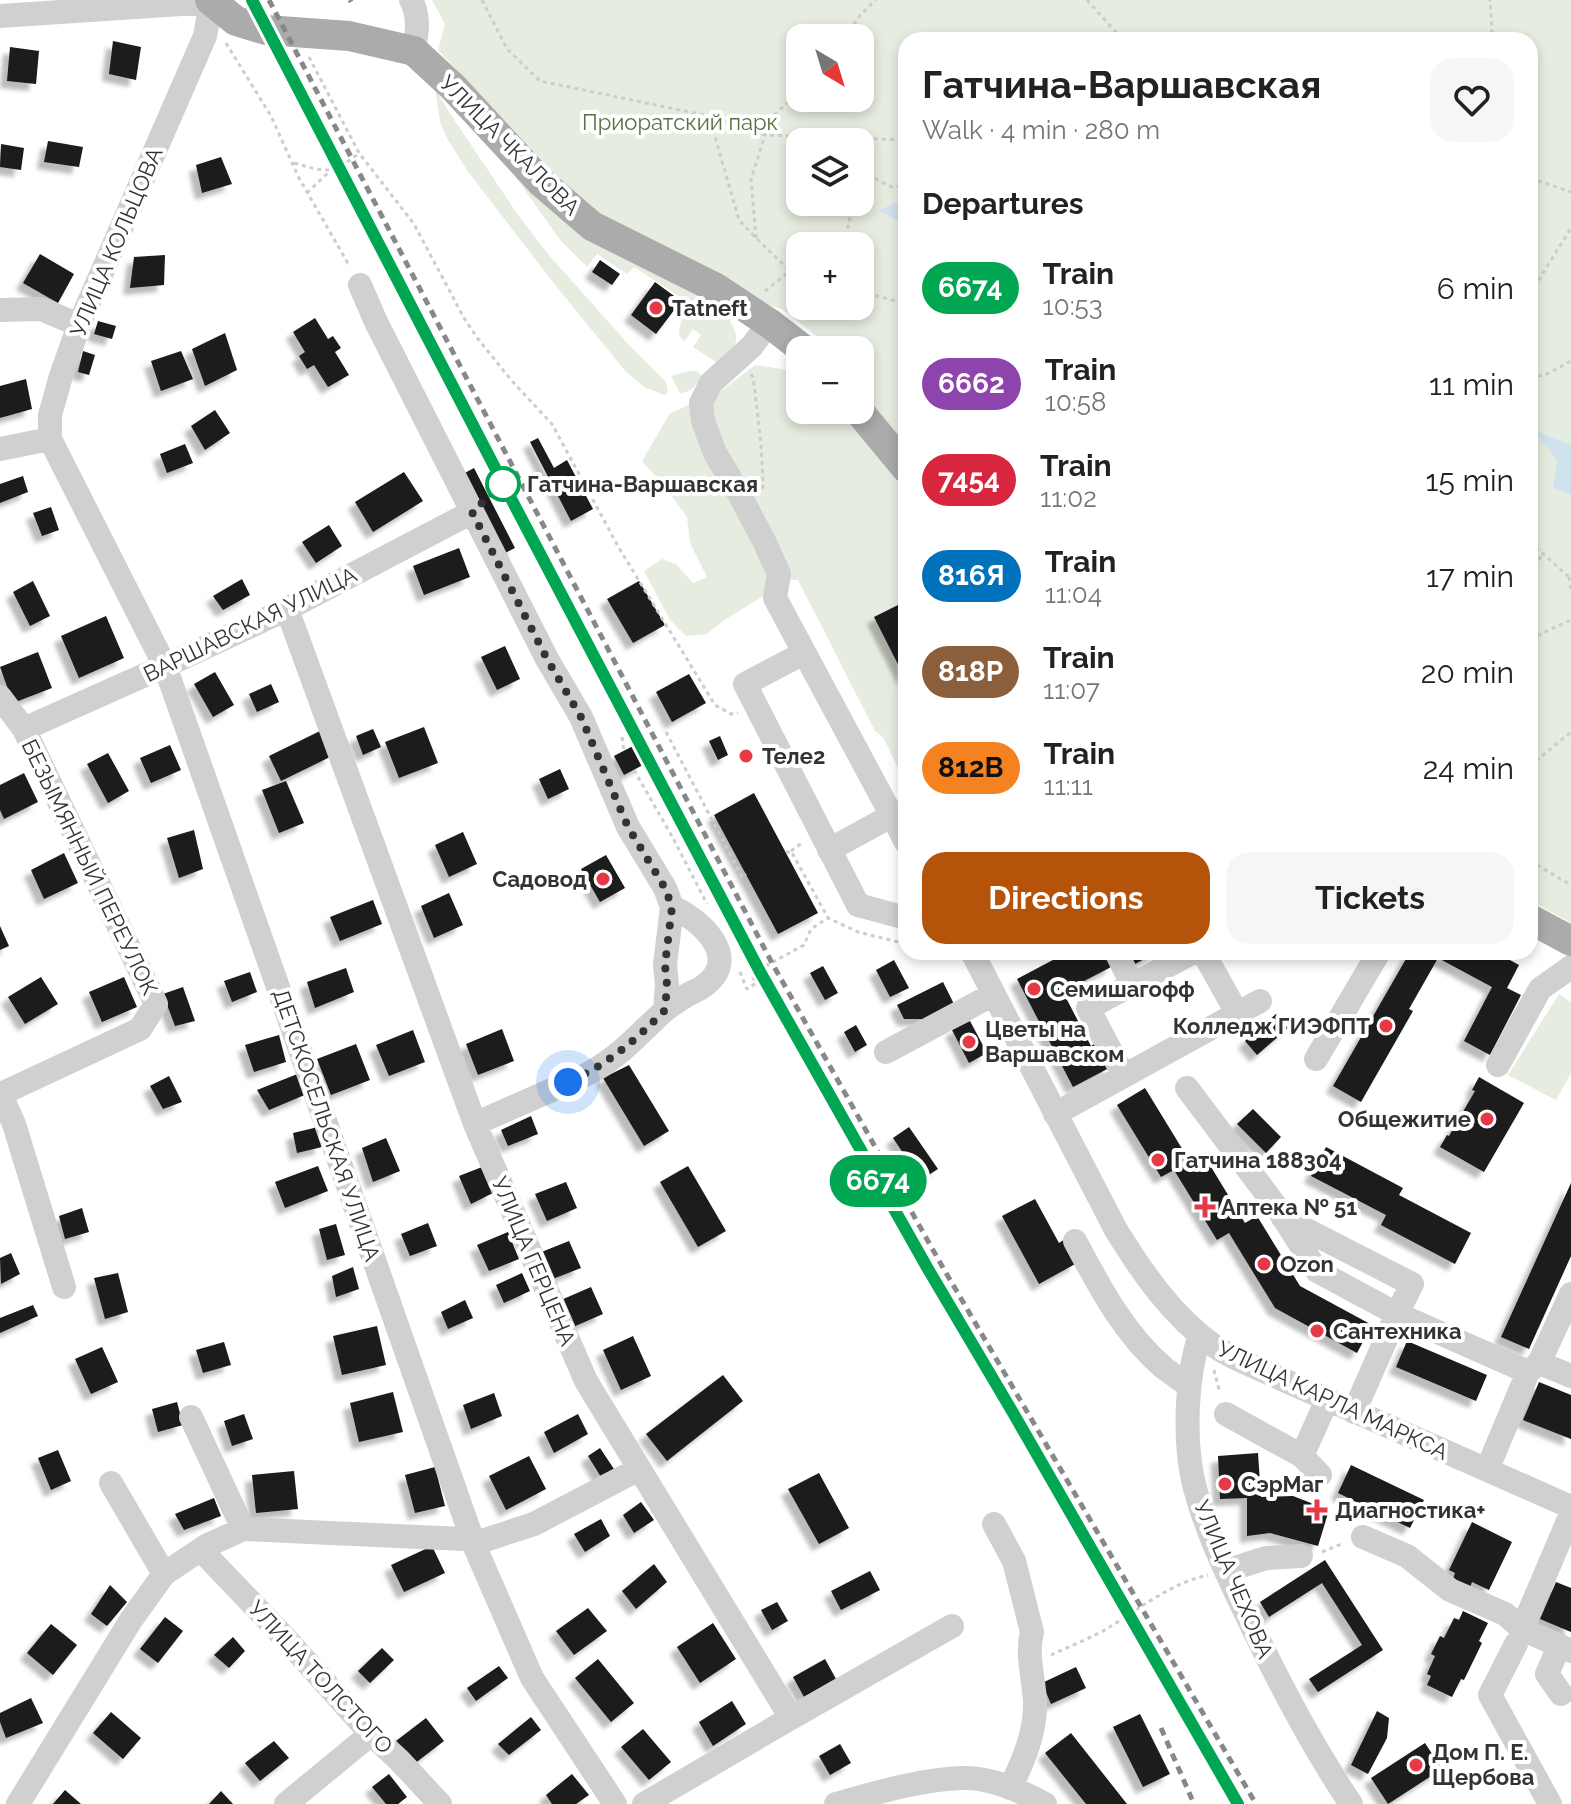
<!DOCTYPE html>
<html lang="en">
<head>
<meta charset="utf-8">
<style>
  body { margin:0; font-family:Raleway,sans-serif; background:#f6f6f6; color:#222; height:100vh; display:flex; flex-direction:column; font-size:30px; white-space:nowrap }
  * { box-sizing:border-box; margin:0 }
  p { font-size:26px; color:#767676 }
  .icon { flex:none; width:44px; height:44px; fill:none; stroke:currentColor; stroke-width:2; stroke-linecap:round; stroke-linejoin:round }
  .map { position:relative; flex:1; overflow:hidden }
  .details { position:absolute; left:898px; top:32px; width:640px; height:928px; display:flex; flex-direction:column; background:#fff; border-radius:24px; box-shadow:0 4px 12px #0003 }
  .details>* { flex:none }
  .badge { padding:0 16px; border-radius:26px; font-size:28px; line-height:52px }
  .needle { width:52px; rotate:142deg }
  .buttons { position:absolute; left:786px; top:24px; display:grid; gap:16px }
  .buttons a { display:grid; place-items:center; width:88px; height:88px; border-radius:16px; background:#fff; box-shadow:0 4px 12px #0003; font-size:40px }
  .you { position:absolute; width:40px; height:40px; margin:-20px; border:6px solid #fff; border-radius:50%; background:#1a73e8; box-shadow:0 0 0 12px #1a73e833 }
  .map>.badge { position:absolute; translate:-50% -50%; box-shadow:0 0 0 4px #fff }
  h2 { padding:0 24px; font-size:30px; line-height:72px }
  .round { display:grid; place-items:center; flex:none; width:84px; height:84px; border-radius:24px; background:#f6f6f6 }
  .headline { display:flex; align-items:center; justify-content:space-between; height:136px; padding:0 24px }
  h1 { font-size:38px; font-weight:700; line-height:60px }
  .cta { display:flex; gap:16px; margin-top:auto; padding:16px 24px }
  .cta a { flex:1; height:92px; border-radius:24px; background:#b45309; color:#fff; font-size:32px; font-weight:700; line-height:92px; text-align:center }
  .cta a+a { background:#f6f6f6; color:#222 }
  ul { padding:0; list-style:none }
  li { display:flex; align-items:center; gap:24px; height:96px; padding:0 24px }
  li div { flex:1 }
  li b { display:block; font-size:30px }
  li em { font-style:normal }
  li .badge { min-width:88px; font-weight:700; text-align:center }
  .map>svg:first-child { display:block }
  .green { fill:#e6ecdf; fill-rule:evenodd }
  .water { fill:#cfe2ee }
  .building { fill:#1a1a1a; filter:url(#shadow) }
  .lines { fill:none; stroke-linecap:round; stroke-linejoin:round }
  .path { stroke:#cdcdcd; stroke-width:3; stroke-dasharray:4 4; stroke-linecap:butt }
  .minor { stroke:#d0d0d0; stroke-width:24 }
  .major { stroke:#ababab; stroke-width:30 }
  .rail { stroke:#888; stroke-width:5; stroke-dasharray:8 6; stroke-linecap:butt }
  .line-casing { stroke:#fff; stroke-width:18 }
  .line { stroke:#00a651; stroke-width:12 }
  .walk { stroke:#333; stroke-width:8; stroke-dasharray:0 14.4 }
  .poi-dot { fill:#e63946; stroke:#fff; stroke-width:3 }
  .stop-dot { fill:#fff; stroke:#00a651; stroke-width:4 }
  .labels { text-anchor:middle; stroke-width:8; stroke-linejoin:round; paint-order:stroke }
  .park-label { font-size:22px; fill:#56703f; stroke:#fff }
  .street-label { font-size:22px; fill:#333; stroke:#fff }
  .poi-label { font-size:22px; font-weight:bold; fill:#333; stroke:#fff; text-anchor:start }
  .stop-label { font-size:22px; font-weight:bold; fill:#333; stroke:#fff; text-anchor:start }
</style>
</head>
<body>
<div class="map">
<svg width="1571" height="1804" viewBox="0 0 1571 1804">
  <defs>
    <filter id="shadow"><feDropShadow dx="-7" dy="7" stdDeviation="2" flood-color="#0004"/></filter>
  </defs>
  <rect width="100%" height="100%" fill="#fff"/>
  <path class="green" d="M432 0H1571V923L1530 900V40H906V456L860 403V350H828L824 342 782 309 743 298 592 213 438 50 445 24ZM800 38H860V98H800ZM800 142H860V202H800ZM800 246H860V306H800Z
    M435 88 447 109 518 215 548 254 629 345 666 382 668 392 664 395 644 387 626 372 552 281 469 173 448 140 440 122Z
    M507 165 679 282 733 316 730 322C741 339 736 344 726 359L716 362 693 347 701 335 693 329 684 342 679 335C679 325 682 318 688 310L694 314 697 308 634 267 627 274 597 254 587 267 561 241Z
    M755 365 800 372V410H848L906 480V780L902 776 883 737 875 731 798 580H789L723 621 707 634 686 636 670 620 644 571 662 559 676 564 693 583 707 577 690 543 687 517 664 486 642 461 670 413 721 391Z
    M689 371H697L702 376C697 386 691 392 680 393L671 376Z
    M1559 994 1571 1002V1073L1556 1100 1508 1075Z"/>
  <path class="water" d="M906 199V226L879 210Z
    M1530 428 1571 445V495L1553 488 1557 461 1540 438 1530 434Z"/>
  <path class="building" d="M113 41 141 47 136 80 109 74Z
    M10 47 39 51 36 84 7 81Z
    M48 141 83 147 79 167 44 162Z
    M1 144 24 148 21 170 0 167Z
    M221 157 232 184 202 193 196 165Z
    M40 254 74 274 58 303 23 283Z
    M165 255 164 285 130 288 134 257Z
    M600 260 620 274 612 285 592 272Z
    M655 282 681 301 656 334 631 315Z
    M315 318 328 339 333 336 341 348 335 352 349 375 328 387 314 365 307 369 299 356 305 352 293 332Z
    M98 321 116 326 112 339 94 334Z
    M225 333 237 370 205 386 192 349Z
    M83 351 95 355 89 375 78 372Z
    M181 351 193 379 161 391 151 361Z
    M26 379 32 409 0 418V386Z
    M215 410 230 433 205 450 191 426Z
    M538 438 554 468 567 460 593 509 571 521 530 442Z
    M185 444 193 463 167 473 160 454Z
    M474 468 515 548 505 553 463 474Z
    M404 472 423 501 373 532 355 502Z
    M23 476 28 492 0 503V484Z
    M51 507 59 530 42 536 33 513Z
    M329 525 342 546 316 563 302 542Z
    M459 548 470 577 424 595 413 566Z
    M242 579 250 595 223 610 213 596Z
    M33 581 50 616 30 626 13 592Z
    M639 581 665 625 633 643 607 599Z
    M906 601V680L874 617Z
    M106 616 124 658 79 678 61 636Z
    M505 646 520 679 497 690 481 657Z
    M38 652 52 688 13 703 0 667Z
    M215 672 234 705 213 717 194 684Z
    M689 674 706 703 672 722 656 692Z
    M271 684 279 702 257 712 249 694Z
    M424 727 438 763 399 778 385 742Z
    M373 729 381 747 363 755 356 736Z
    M320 731 332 756 281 781 269 756Z
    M720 736 728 755 718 760 709 741Z
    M170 745 181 770 151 783 140 758Z
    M633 746 643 765 624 775 614 756Z
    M108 753 129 791 108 803 87 764Z
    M560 769 569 789 548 799 539 779Z
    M24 773 38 802 4 819 0 810V785Z
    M286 781 304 823 279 833 262 790Z
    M754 793 818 913 778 934 714 815Z
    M194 830 203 869 179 878 167 838Z
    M463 832 477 864 449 877 435 845Z
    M64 853 78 883 44 899 31 870Z
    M606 855 625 888 600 902 581 869Z
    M449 893 463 925 434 938 421 906Z
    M373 900 382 924 340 941 330 917Z
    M0 926 9 946 0 950Z
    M1068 952H1106L1113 966 1063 992 1091 1046 1098 1042 1111 1067 1073 1087 1017 979Z
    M1129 952H1157L1135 964Z
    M1410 952H1495L1519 965 1507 988 1521 995 1490 1055 1464 1041 1492 987 1438 958 1409 1009 1413 1011 1361 1102 1333 1086Z
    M894 960 909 988 890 997 876 970Z
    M823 966 838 993 825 1000 810 973Z
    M346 968 354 992 315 1008 307 982Z
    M250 972 257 992 232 1002 224 981Z
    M41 977 58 1004 25 1024 8 997Z
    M124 977 137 1007 102 1022 89 992Z
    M943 982 954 1004 925 1019H904L897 1005Z
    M183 987 195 1021 175 1026 163 994Z
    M1276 1014 1288 1028 1257 1055 1245 1041Z
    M970 1021 987 1053 969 1063 952 1030Z
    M856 1025 867 1045 855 1052 844 1032Z
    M502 1029 514 1061 478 1075 466 1044Z
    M413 1030 425 1062 389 1076 376 1045Z
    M279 1035 286 1062 254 1072 245 1045Z
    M356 1044 370 1080 331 1095 317 1059Z
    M629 1065 669 1131 644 1146 603 1078Z
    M300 1073 307 1094 269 1110 257 1090Z
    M169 1076 182 1102 163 1109 150 1086Z
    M1479 1077 1524 1103 1484 1172 1440 1147 1447 1135 1449 1136 1475 1091 1472 1090Z
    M1145 1088 1189 1160 1202 1152 1245 1223 1257 1216 1300 1286 1372 1325 1357 1353 1275 1308 1229 1233 1217 1240 1174 1170 1161 1177 1117 1105Z
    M1253 1109 1281 1137 1266 1153 1237 1124Z
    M531 1116 538 1134 508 1146 501 1130Z
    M318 1127 322 1147 297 1153 293 1133Z
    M909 1127 938 1169 921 1180 893 1138Z
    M386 1138 400 1171 373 1182 362 1148Z
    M1326 1147 1403 1188 1399 1195 1471 1233 1455 1264 1381 1225 1386 1215 1311 1176Z
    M318 1166 328 1191 285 1208 275 1182Z
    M688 1166 726 1231 698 1247 660 1182Z
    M482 1167 493 1193 471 1204 459 1176Z
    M566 1182 577 1208 547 1221 535 1194Z
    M1571 1183V1256L1529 1349 1501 1337Z
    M1035 1199 1059 1243 1065 1239 1077 1263 1039 1284 1002 1216Z
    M82 1208 89 1232 65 1239 59 1216Z
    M428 1223 437 1246 410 1256 401 1234Z
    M336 1224 345 1255 327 1260 319 1229Z
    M508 1232 519 1259 489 1271 477 1245Z
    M569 1241 581 1268 550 1280 539 1253Z
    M11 1253 20 1274 1 1284 0 1258Z
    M353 1267 359 1289 336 1297 332 1276Z
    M118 1273 128 1312 105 1319 94 1278Z
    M522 1273 530 1291 504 1303 496 1285Z
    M591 1287 603 1314 573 1327 561 1300Z
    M465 1300 473 1318 448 1329 441 1312Z
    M33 1305 38 1316 0 1333V1318Z
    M377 1326 386 1365 342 1375 333 1336Z
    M633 1336 651 1376 621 1390 603 1350Z
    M1407 1341 1487 1375 1476 1401 1396 1367Z
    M224 1342 231 1365 203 1373 196 1350Z
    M102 1347 118 1382 91 1394 75 1359Z
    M723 1375 743 1401 667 1461 646 1434Z
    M1539 1382 1571 1395V1439L1523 1420Z
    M393 1392 403 1432 359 1442 350 1403Z
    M494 1393 502 1416 471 1429 463 1405Z
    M177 1402 183 1425 158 1432 152 1409Z
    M244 1414 253 1439 232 1446 224 1421Z
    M578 1414 588 1434 554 1453 544 1432Z
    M600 1448 614 1469 601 1477 588 1456Z
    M58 1450 71 1481 51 1490 38 1458Z
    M1258 1453 1261 1497 1293 1496 1329 1510 1318 1546 1270 1533 1247 1536V1498L1220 1499 1218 1456Z
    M529 1456 546 1489 506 1510 489 1476Z
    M1351 1465 1424 1500 1410 1528 1338 1493Z
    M435 1467 445 1506 415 1513 405 1475Z
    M294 1471 298 1509 256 1513 252 1475Z
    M819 1473 849 1528 819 1544 788 1489Z
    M214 1498 221 1516 184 1530 175 1514Z
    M641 1502 654 1520 634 1533 623 1515Z
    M601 1519 610 1536 585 1552 574 1534Z
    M1472 1522 1512 1542 1489 1590 1472 1582 1470 1587 1453 1579 1455 1573 1449 1570Z
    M432 1546 445 1573 404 1592 391 1565Z
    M1325 1560 1383 1650 1318 1692 1309 1679 1362 1645 1322 1583 1269 1617 1260 1602Z
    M654 1564 667 1582 636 1609 622 1591Z
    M870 1571 880 1590 841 1610 831 1591Z
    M1556 1582 1571 1588V1632L1540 1619Z
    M110 1585 127 1602 107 1626 91 1614Z
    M777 1602 788 1621 772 1630 761 1610Z
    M588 1608 607 1631 574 1655 556 1631Z
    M1463 1611 1488 1623 1479 1641 1482 1643 1464 1680 1461 1679 1452 1697 1427 1685 1431 1676 1427 1674 1435 1656 1431 1654 1440 1636 1444 1638 1454 1618 1459 1620Z
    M165 1617 183 1631 158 1663 140 1649Z
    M713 1623 736 1659 700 1683 677 1647Z
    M51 1624 77 1645 53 1675 27 1653Z
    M233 1637 245 1651 229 1668 214 1655Z
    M382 1648 394 1660 370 1683 358 1671Z
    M598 1659 634 1703 611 1722 575 1678Z
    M825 1659 836 1679 804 1697 793 1677Z
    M499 1666 508 1678 476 1701 467 1688Z
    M1076 1667 1086 1688 1051 1704 1042 1683Z
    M31 1698 43 1723 6 1738 0 1722V1713Z
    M732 1701 746 1724 713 1746 699 1722Z
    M1377 1711 1389 1718 1387 1738 1368 1774 1351 1765Z
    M111 1712 141 1738 123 1759 93 1733Z
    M1140 1714 1170 1774 1143 1787 1113 1727Z
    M531 1717 541 1730 509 1755 498 1744Z
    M426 1718 444 1741 414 1764 396 1741Z
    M643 1729 671 1762 649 1780 621 1747Z
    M1071 1733 1127 1804H1086L1045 1753Z
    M274 1741 289 1758 260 1781 245 1763Z
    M1425 1743 1442 1769 1388 1804 1371 1778Z
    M840 1744 851 1763 830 1775 819 1756Z
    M389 1774 407 1797 398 1804H386L372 1787Z
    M572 1774 589 1795 576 1804H552L546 1795Z
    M65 1790 81 1804H53Z
    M221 1791 233 1804H209Z"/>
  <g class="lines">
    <path class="path" d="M482 0 507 49 540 81 709 116 739 220 756 238 790 271 800 274
      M1087 0 1123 40
      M845 38 861 14 876 0
      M1487 40 1492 31 1490 0
      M226 43 271 116 299 178 350 267
      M309 57 359 153 414 224 464 318 478 339 512 381 552 424 619 548 715 705 731 714 738 713
      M709 116 765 135 906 140
      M294 163C326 172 331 176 359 153
      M860 177 868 175 892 187 906 186
      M1530 180 1539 181 1571 192
      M307 193 330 171
      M844 202 850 221 844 237 846 246
      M756 238 751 179 770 119 800 91
      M765 291 790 271
      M860 291 906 304
      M1530 294 1571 228
      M751 374 753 377C758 415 763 454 763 493
      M1530 377 1545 375 1571 361
      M1530 542 1571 579
      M1569 577 1571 591
      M1530 582 1542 553
      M1530 639 1571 620
      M666 732 742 877 746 874
      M622 737 624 751
      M1530 766 1571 732
      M634 770 673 838 707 904
      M791 851 803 842
      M786 853 791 851 828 918
      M1530 861 1571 885
      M940 952 952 955
      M740 972 747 989 756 983 751 974 804 945 811 929 828 918 858 932 906 944
      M1214 1370 1220 1393
      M1322 1552 1344 1543
      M1051 1655C1068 1647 1086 1640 1103 1631 1137 1611 1168 1584 1208 1575"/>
    <path class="minor" d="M411 0C420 17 417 33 414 51
      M0 16 211 2 205 36 79 325 61 376 50 415V439L0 449
      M360 285 376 322 547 659 581 717 628 827 665 888 672 907 665 965 667 985 665 1010
      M0 310 41 309 79 325
      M769 323 752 346 711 383 701 403 703 421 715 453 737 490 764 541 779 574 775 598 906 842
      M50 439 165 666 475 1547 532 1678 615 1804
      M287 609 475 1124 586 1381 791 1718 644 1804
      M804 653 745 684 858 905 906 918
      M0 697 24 729 156 1004 140 1029 1 1094
      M24 729 165 666 287 609 472 512
      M829 850 891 816
      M972 952 1116 1230C1142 1272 1172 1316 1213 1345 1226 1355 1242 1361 1257 1368L1571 1507
      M1116 952 1132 984
      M1203 952 1237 1013
      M886 1052 994 994
      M1316 1059 1379 952
      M1498 1065 1540 989 1571 967
      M1124 1076 1088 1008 1194 952
      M1187 1088 1278 1209 1317 1271 1397 1314 1528 1372
      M0 1093 14 1124 64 1287
      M1055 1114 1260 1001
      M475 1124C501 1112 527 1101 554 1089 567 1083 581 1078 593 1071 620 1056 641 1032 664 1011 671 1005 681 999 689 994 694 991 701 989 705 985 742 957 700 919 672 907
      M1283 1218 1412 1284 1397 1314 1354 1412
      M1075 1241C1099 1286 1124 1334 1164 1368 1172 1374 1181 1380 1189 1386
      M1200 1335C1186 1376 1184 1438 1193 1480 1204 1528 1229 1578 1250 1622 1280 1685 1312 1746 1351 1804
      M1539 1363 1571 1376
      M1226 1414 1302 1456 1320 1475
      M191 1417 243 1529
      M1302 1456 1327 1400
      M1487 1470 1528 1372 1539 1363 1571 1294
      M111 1483 164 1574
      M994 1524 1014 1561 1032 1632C1026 1656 1034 1678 1035 1702 1036 1732 1023 1762 1010 1788
      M1363 1537 1407 1556 1450 1590 1505 1614 1522 1629 1571 1651
      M201 1550 287 1640 371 1734 399 1760 440 1804
      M1226 1571 1266 1558 1301 1556
      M1522 1629 1571 1514
      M1516 1644 1490 1695 1550 1804
      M1559 1646 1547 1674 1561 1694
      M791 1718 952 1626
      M18 1804 131 1620 164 1574 206 1546 243 1529 485 1540 534 1524 639 1469
      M286 1804 371 1734
      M836 1804C875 1793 922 1779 963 1778 991 1777 1021 1791 1045 1804"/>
    <path class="major" d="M210 0 236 21 266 30 349 36 414 51 453 87 542 183 592 226 716 288 769 323 804 350
      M858 410 906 468
      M1530 919 1571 941"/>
    <path class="rail" d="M251 0 503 484 759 970 928 1269 1012 1411 1238 1804
      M269 0 772 963 942 1266 1256 1804
      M350 0 351 2
      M1161 1728 1194 1804"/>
  </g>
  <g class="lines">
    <g class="line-casing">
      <path id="line" d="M252 0 517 510 759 970 928 1269 1012 1411 1238 1804"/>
    </g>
    <use href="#line" class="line"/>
    <path class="walk" d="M503 484 472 512 547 659 581 717 628 827 665 888 672 907 665 965 667 985 665 1010C635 1041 607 1065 568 1082"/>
  </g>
  <g class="poi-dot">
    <circle cx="656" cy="308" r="8"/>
    <circle cx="746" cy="756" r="8"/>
    <circle cx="603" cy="879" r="8"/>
    <circle cx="1034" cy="989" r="8"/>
    <circle cx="1386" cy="1026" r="8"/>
    <circle cx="969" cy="1042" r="8"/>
    <circle cx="1487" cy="1119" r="8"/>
    <circle cx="1158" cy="1160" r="8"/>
    <path d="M1201 1195h8v8h8v8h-8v8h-8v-8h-8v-8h8z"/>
    <circle cx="1264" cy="1264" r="8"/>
    <circle cx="1317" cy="1331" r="8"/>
    <circle cx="1225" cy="1484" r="8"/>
    <path d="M1313 1498h8v8h8v8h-8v8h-8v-8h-8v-8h8z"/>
    <circle cx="1416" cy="1765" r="8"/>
  </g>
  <circle class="stop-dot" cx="503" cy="484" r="16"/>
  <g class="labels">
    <g class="park-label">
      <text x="680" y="130">Приоратский парк</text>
    </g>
    <g class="street-label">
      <text transform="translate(510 145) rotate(45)" y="8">УЛИЦА ЧКАЛОВА</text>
      <text transform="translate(116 242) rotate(-67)" y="8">УЛИЦА КОЛЬЦОВА</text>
      <text transform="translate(250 624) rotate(-26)" y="8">ВАРШАВСКАЯ УЛИЦА</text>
      <text transform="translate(90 867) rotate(64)" y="8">БЕЗЫМЯННЫЙ ПЕРЕУЛОК</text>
      <text transform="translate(327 1125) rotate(71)" y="8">ДЕТСКОСЕЛЬСКАЯ УЛИЦА</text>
      <text transform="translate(534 1261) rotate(67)" y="8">УЛИЦА ГЕРЦЕНА</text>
      <text transform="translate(1333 1400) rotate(25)" y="8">УЛИЦА КАРЛА МАРКСА</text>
      <text transform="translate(1234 1579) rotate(67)" y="8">УЛИЦА ЧЕХОВА</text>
      <text transform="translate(321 1677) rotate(47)" y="8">УЛИЦА ТОЛСТОГО</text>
    </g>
    <g class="poi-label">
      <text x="672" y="316">Tatneft</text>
      <text x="762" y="764">Теле2</text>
      <text x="587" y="887" text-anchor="end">Садовод</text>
      <text x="1050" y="997">Семишагофф</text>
      <text x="1370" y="1034" text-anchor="end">Колледж ГИЭФПТ</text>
      <text x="985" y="1037">Цветы на<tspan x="985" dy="25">Варшавском</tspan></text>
      <text x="1471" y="1127" text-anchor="end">Общежитие</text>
      <text x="1174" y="1168">Гатчина 188304</text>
      <text x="1221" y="1215">Аптека № 51</text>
      <text x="1280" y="1272">Ozon</text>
      <text x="1333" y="1339">Сантехника</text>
      <text x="1241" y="1492">СэрМаг</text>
      <text x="1335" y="1518">Диагностика+</text>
      <text x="1432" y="1760">Дом П. Е.<tspan x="1432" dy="25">Щербова</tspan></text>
    </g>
    <g class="stop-label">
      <text x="527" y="492">Гатчина-Варшавская</text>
    </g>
  </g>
</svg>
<div class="buttons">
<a><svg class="needle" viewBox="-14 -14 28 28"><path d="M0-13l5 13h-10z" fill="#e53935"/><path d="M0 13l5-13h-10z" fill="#767676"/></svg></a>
<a><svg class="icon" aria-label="layers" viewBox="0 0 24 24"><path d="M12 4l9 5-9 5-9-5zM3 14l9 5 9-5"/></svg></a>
<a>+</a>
<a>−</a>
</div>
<div class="you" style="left:568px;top:1082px"></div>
<b class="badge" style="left:878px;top:1181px;background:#00a651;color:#fff">6674</b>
<section class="details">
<div class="headline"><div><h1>Гатчина-Варшавская</h1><p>Walk · 4 min · 280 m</p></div><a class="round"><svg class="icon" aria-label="heart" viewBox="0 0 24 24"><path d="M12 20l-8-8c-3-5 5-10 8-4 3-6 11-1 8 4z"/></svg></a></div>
<h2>Departures</h2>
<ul>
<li><span class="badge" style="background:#00a651;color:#fff">6674</span><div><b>Train</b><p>10:53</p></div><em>6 min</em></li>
<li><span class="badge" style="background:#8e44ad;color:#fff">6662</span><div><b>Train</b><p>10:58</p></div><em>11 min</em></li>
<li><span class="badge" style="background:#d7263d;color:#fff">7454</span><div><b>Train</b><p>11:02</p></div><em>15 min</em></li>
<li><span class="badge" style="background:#0072bc;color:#fff">816Я</span><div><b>Train</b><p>11:04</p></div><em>17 min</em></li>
<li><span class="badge" style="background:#8b5e3c;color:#fff">818Р</span><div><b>Train</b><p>11:07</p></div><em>20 min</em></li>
<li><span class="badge" style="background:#f58220;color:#111">812В</span><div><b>Train</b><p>11:11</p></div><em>24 min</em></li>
</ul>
<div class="cta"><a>Directions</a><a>Tickets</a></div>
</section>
</div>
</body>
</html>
